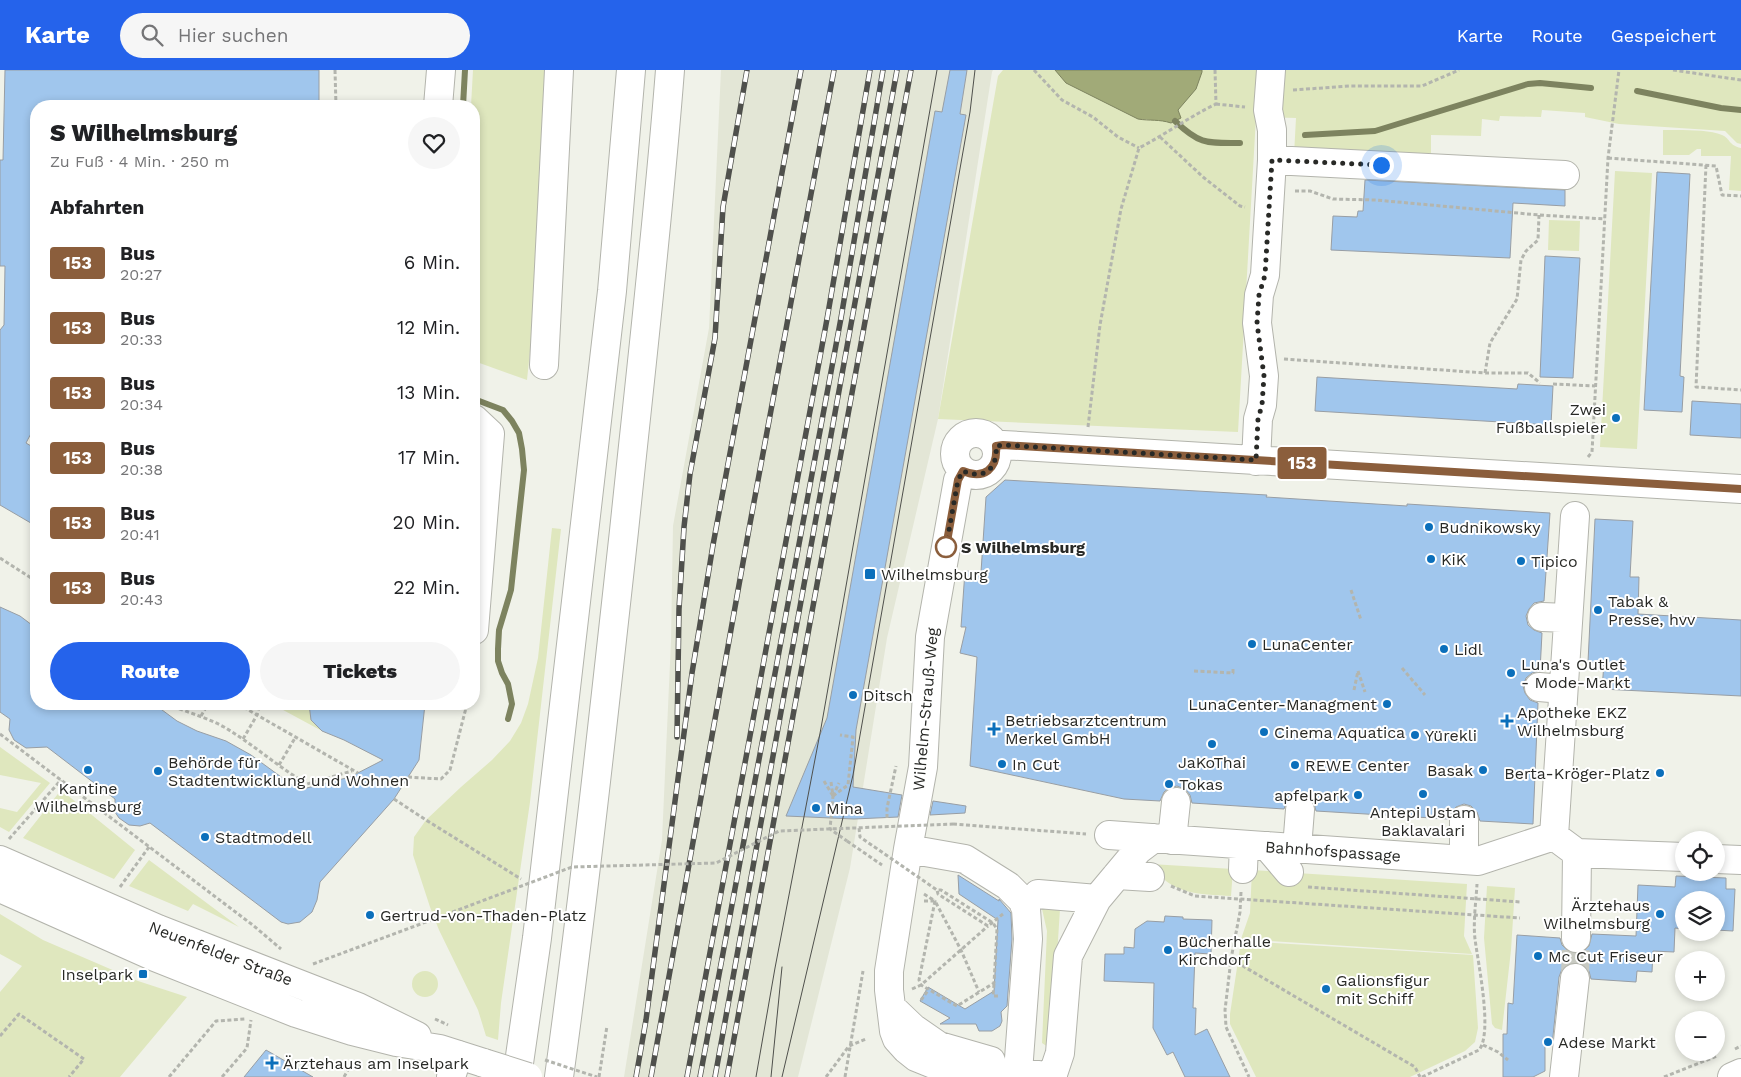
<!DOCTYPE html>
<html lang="de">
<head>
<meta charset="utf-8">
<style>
  body { margin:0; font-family:"Work Sans",sans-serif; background:#f6f6f6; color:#202124; height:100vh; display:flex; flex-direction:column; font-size:19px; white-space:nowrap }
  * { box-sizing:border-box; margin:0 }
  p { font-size:16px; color:#757577 }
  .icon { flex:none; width:28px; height:28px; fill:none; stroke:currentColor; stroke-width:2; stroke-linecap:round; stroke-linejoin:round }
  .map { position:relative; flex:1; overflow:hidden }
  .sheet { position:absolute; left:30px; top:30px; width:450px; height:610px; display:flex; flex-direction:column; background:#fff; border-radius:20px; box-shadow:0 2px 8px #0003 }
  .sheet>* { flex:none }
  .badge { padding:0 10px; border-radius:4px; font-size:18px; line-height:32px }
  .buttons { position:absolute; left:1675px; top:761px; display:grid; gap:10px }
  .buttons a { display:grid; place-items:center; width:50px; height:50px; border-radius:50%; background:#fff; box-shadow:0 2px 8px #0003; font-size:25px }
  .you { position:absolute; width:25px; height:25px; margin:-12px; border:4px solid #fff; border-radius:50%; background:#1a73e8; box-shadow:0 0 0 8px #1a73e833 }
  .map>.badge { position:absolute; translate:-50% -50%; box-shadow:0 0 0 2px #fff }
  h2 { padding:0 20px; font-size:19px; line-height:45px }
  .round { display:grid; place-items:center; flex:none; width:52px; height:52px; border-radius:26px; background:#f6f6f6 }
  .headline { display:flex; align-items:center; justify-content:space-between; height:85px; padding:0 20px }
  h1 { font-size:24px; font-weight:800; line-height:38px }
  .action { display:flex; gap:10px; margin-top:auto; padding:10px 20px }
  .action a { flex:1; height:58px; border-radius:30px; background:#2563eb; color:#fff; font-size:20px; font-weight:800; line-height:58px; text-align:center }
  .action a+a { background:#f6f6f6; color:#202124 }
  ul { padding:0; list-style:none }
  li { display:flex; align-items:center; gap:15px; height:65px; padding:0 20px }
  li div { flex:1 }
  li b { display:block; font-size:19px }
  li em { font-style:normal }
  li .badge { min-width:55px; font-weight:700; text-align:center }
  header { display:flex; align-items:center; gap:30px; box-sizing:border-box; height:70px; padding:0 25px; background:#2563eb; color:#fff }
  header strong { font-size:24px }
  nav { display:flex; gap:28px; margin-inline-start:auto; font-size:18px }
  .search { width:350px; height:45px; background:#f6f6f6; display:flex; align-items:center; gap:12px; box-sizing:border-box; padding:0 18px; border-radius:28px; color:#757577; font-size:19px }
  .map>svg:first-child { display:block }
  .built { fill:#e3e6d6 }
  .green { fill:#dfe7be }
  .water { fill:#a1aa78; stroke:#7d835f }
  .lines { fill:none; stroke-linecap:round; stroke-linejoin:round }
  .stream { stroke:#7d835f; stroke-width:6 }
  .building { fill:#a0c6ed; stroke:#989ea4 }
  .minor-tunnel { stroke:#c8cac2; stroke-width:28; stroke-dasharray:28 14; stroke-linecap:butt }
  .minor-casing { stroke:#b3b4ac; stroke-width:30 }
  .major-casing { stroke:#b3b4ac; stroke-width:30 }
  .highway-casing { stroke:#b3b4ac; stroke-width:30 }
  .path { stroke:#b3b5ae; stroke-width:3; stroke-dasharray:4 2.5; stroke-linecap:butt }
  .minor { stroke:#fff; stroke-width:28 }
  .major { stroke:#fff; stroke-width:28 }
  .highway { stroke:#fff; stroke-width:28 }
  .tram { stroke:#4f504c; stroke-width:1 }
  .rail-casing { stroke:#4f504c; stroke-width:5.5 }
  .rail { stroke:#fff; stroke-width:4; stroke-dasharray:11; stroke-linecap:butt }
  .major-bridge-casing { stroke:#b3b4ac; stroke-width:30; stroke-linecap:butt }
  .path-bridge { stroke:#b3b5ae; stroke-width:3; stroke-dasharray:4 2.5; stroke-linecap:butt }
  .major-bridge { stroke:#fff; stroke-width:28 }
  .line-casing { stroke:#fff; stroke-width:11 }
  .line { stroke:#8b5e3c; stroke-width:8 }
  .walk { stroke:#282926; stroke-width:5; stroke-dasharray:0 9 }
  .poi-dot { fill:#0b6fbb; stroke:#fff; stroke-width:2 }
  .stop-dot { fill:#fff; stroke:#8b5e3c; stroke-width:2.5 }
  .labels { text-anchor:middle; stroke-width:4; stroke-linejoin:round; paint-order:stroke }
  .poi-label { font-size:16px; fill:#282926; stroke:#fff; text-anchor:start }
  .stop-label { font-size:16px; font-weight:bold; fill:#282926; stroke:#fff; text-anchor:start }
  .street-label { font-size:16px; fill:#282926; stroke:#fff }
</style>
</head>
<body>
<header>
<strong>Karte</strong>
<div class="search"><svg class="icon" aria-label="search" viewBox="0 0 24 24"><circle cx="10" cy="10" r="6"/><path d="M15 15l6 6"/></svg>Hier suchen</div>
<nav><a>Karte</a><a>Route</a><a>Gespeichert</a></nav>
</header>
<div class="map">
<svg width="1741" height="1007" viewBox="0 0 1741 1007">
  <rect width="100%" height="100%" fill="#f0f2e9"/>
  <path class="built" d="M721 0H993L992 2 938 349 887 568 850 798 798 1007H624L662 770 671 571 673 456 709 258Z"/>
  <path class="green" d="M473 0H548L533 252 527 310 474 291V36H471Z
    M1003 0H1741V74L1737 73 1725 61 1619 54 1585 47V43L1542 40 1541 47 1500 46 1499 51 1482 49 1481 66 1431 65V83L1294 85 1296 48 1256 47 1238 362 938 349 998 6Z
    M1663 60C1679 60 1708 59 1722 65 1731 69 1728 75 1741 78V121L1729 120 1731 86H1701V79H1697L1689 85H1663Z
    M1615 101 1652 103 1637 379 1600 377Z
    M1549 150 1580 151 1579 181 1548 180Z
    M552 458 561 459 530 732 501 933 498 970 486 966 478 940 439 860 430 837 413 785 414 767 426 750 461 717 492 690 510 671 521 653 528 634 538 588Z
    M272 634H310L311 650 322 661Z
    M0 677 50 713 9 762 0 757V738L17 742 41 713 0 705Z
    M61 720 135 780 114 809 23 768Z
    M149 790 239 857 193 834 188 841 129 816Z
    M1151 794 1233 799 1231 826C1199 824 1170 825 1151 794Z
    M1252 800 1467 814 1464 866 1472 884 1241 869 1250 843Z
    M1487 816 1515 818 1511 880 1502 960 1495 958 1492 954 1484 868Z
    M1042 839H1060L1051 979 1042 973 1047 861Z
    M0 844 43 870 138 911 187 927 120 1007H0V922L22 896 0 884Z
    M1241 871 1473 885 1478 958 1475 972 1465 981 1410 1007H1256L1230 954V944Z
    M412 914a13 13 0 1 1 26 0a13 13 0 1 1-26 0Z"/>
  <path class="water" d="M1055 0H1202V2L1196 19 1178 40 1181 48 1171 53C1159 49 1150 51 1138 49L1066 13Z"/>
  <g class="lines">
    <path class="stream" d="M1637 21 1721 38 1741 40
      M463 36 465 0
      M1175 51C1200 75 1207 73 1240 73
      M1305 65 1375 61 1528 14 1540 13 1591 18
      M474 329 503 340 512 351 519 363 522 379 524 400 511 520 499 560 498 579V591L502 603 508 614 512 634 508 649"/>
  </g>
  <path class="building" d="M5 0H319V36H36V354L26 373 36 379V456L0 435V260L4 255 5 196H0V90H3Z
    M950 0H967L960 44 966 45 856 660 853 717 902 725 898 747 854 749 786 746 827 648 935 41 942 42Z
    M1657 102 1690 104 1680 306 1684 307 1682 342 1644 340Z
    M1365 110 1565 120V136L1513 133 1510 188 1331 180 1333 146 1357 147 1358 141H1363Z
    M1545 186 1580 188 1573 308 1540 307Z
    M1317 307 1517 319 1518 314 1553 316 1551 355 1315 341Z
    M1692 331 1741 334V368L1690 365Z
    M1005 410 1267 425 1266 427 1407 436V434L1550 443 1544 531 1534 533 1529 539 1526 546 1528 555 1534 560 1542 563 1540 601 1532 603 1526 608 1523 616 1525 623 1530 630 1538 633 1533 754 1480 751 1477 742 1471 736 1464 734 1456 737 1451 742 1449 749 1316 741 1314 733 1309 727 1301 724 1293 726 1287 731 1284 739 1192 733 1190 725 1186 720 1177 716 1169 718 1164 722 1160 731 1124 729 970 696 977 587 960 583 966 557H961L965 501 981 502 986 427Z
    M1595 449 1633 451 1630 507H1639L1638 544 1741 550V626L1602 619 1604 593 1588 592Z
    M0 537 20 546 36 558V634H154L177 651 197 661 226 671 251 685 299 720 350 707 383 690 344 670 322 661 311 650 309 634H425L419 690 394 729 320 812 317 830 312 842 300 852 288 854 281 852 150 753 140 756 129 755 119 748 115 742V729L47 677 26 678 14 670 9 660 10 649 0 642Z
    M933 731 966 736 965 743 930 745Z
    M958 805 999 831V829L1011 843 1012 869 1007 936 1001 942 1002 951 1000 956 992 961H979L976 954H940L950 948 920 931 928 917 965 939 994 921 998 850 959 824Z
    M1676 806 1726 808V819H1735L1733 861 1716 860V830H1684V859L1675 858 1674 882 1653 881 1652 902 1637 901 1636 912 1591 909 1589 901 1584 895 1576 892 1568 894 1562 899 1559 907 1552 976H1545V1001L1533 1007H1503V964H1507L1508 933 1513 934 1517 865 1560 868 1562 875 1568 881 1576 884 1584 881 1589 876 1592 864 1636 866 1638 815 1675 817Z
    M1165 846 1183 847V849L1212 850 1211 884 1195 883 1193 938H1196L1195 965 1207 959 1230 1007H1185L1173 982 1167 985 1153 958 1154 913 1104 911 1105 884H1124V877L1134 878 1135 859 1147 851 1164 852Z
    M266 980 313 1007H244Z"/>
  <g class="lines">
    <path class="minor-tunnel" d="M1575 908 1576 868"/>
    <g class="minor-casing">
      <path id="minor" d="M438 36 441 0
        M1272 90 1565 105
        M544 295 559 0
        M474 349 490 364 474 560
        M955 384a21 21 0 1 1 42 0a21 21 0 1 1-42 0Z
        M996 376 1003 375 1741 419
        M1256 391 1258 349 1262 335 1264 306 1257 253 1259 225 1265 205 1272 90V60L1268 40 1271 0
        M963 401 958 410 930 567 923 697 908 779 889 901V920L894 961 897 969 906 979 916 987 943 998 969 1004 1018 1002 1053 1007
        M1542 547 1568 548
        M1539 617 1563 619
        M1109 765 1478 791 1554 766
        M1554 766 1575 446
        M1554 766 1577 783 1684 787
        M1172 770 1176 732
        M1267 776 1289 802
        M1297 778 1300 740
        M908 779 965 789 1008 816 1022 830 1026 839 1028 869 1018 1002
        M1716 789 1741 790
        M1464 790V750
        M1243 799 1244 775
        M1117 805 1150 807
        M1038 824 1097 829
        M1576 868 1577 783
        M892 938 913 958 939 976 991 991
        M451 1007 458 985
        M1052 1007 1060 983 1068 886 1097 829 1138 780 1154 768
        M1564 1007 1575 908
        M1732 1007 1741 1003"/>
    </g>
    <g class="major-casing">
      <path id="major" d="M0 790 158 859 358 937 417 966
        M0 818 155 887 296 943 352 961 396 972 440 979 484 993"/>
    </g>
    <g class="highway-casing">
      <path id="highway" d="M517 1007 537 868 612 221 631 0
        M559 1007C584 825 604 643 624 461 640 307 658 154 670 0"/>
    </g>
    <path class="path" d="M335 0 336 36
      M1034 0 1062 30 1093 47 1118 67 1139 78
      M1673 0 1741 10
      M1293 20 1350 16H1422L1459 0
      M1216 34 1245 37
      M1160 67 1203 107 1240 136 1245 137
      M1608 88 1716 96 1722 125 1741 126
      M1706 95 1696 317 1741 320
      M1295 121H1310L1333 129 1376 130 1539 145 1605 149
      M1284 289 1485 303H1528L1540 313
      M1485 303 1490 273 1517 229 1521 190 1526 181 1538 170 1539 145
      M1553 314 1595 316
      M1088 357 1100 255 1121 139 1139 78C1166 64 1189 47 1216 34L1215 0
      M1588 387 1592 382 1608 88 1619 0
      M1465 462 1466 454 1481 455
      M0 488 36 511
      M1351 520 1361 550
      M31 554 36 553
      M1402 598 1425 625
      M1194 601 1233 603V599
      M1354 620 1358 601 1365 622
      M167 634C186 642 206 647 224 657 253 674 278 697 307 714L352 701
      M238 634 358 703
      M201 646 208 634
      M0 664 254 856 281 879
      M243 669 257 645 260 634
      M279 695 295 668
      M408 707 441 709 450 700 467 634
      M824 711 833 726
      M833 726 848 715 853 667 840 665
      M833 726 839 713
      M394 729 426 750 521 809
      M887 748V738L896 696
      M953 754 1086 764
      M9 769 61 710
      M847 771 882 795
      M1171 816 1195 826 1520 848
      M120 817 149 777
      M1308 817 1521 832
      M1241 822 1240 842 1231 889 1225 940 1226 957 1249 1007
      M924 824 935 831 919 910 921 915 957 936 994 913 997 859 993 853 941 820H937L938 824 988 856 1003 844
      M924 831H935L961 880 979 922
      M1231 889 1415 997 1420 1007
      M313 894 434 849
      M994 914 993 926H1000
      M912 919 921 915 988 856
      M921 930 929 919
      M435 949 448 955
      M0 966 19 944 84 989 69 1007
      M1483 975 1498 982 1508 990
      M1735 979 1741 976
      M169 1007 216 951 245 949
      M222 1007 247 978 251 950
      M344 1007 349 998
      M599 1007 607 956
      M826 1007 849 976 866 969
      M845 1007 863 901
      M1422 1007 1479 980C1493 963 1478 893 1475 869 1473 851 1476 832 1477 814
      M1664 1007 1717 986"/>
    <use href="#minor" class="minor"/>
    <use href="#major" class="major"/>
    <use href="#highway" class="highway"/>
    <path class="tram" d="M756 1007 775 898 821 658 937 0
      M771 1007 782 897
      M782 1007 853 705 970 42 975 0"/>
    <g class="rail-casing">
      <path id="rail" d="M677 667 679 539 684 457 690 404 715 268 723 137 747 0
        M636 1007 646 950 692 603 713 475 801 0
        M651 1007 749 459 834 0
        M687 1007 827 249 870 0
        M700 1007 841 248 883 0
        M715 1007 897 0
        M727 1007 911 0"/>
    </g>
    <use href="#rail" class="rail"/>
    <g class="major-bridge-casing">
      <path id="major-bridge" d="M484 993 528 1007"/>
    </g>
    <path class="path-bridge" d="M831 712 833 726 830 759 847 771
      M859 758 860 767 937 820
      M434 849 572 797 716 793 779 761 953 754
      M545 990 597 1007"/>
    <use href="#major-bridge" class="major-bridge"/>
  </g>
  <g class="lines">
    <g class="line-casing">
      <path id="line" d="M946 477 958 410 963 401C984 410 998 399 996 376L1003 375 1741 419"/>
    </g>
    <use href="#line" class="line"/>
    <path class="walk" d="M946 477 958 410 963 401C984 410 998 399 996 376L1003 375 1256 390 1258 349 1262 335 1264 306 1257 253 1259 225 1265 205 1272 90 1381 95"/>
  </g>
  <g class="poi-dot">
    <circle cx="1616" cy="348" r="5"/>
    <circle cx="1429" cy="457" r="5"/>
    <circle cx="1431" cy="489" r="5"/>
    <circle cx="1521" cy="491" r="5"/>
    <rect x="864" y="498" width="12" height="12" rx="2.5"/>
    <circle cx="1598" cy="540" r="5"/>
    <circle cx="1252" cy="574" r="5"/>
    <circle cx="1444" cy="579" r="5"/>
    <circle cx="1511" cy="603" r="5"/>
    <circle cx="853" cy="625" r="5"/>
    <circle cx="1387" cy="634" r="5"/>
    <path d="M1504.5 643.5h5v5h5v5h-5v5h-5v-5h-5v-5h5z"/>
    <path d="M991.5 651.5h5v5h5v5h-5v5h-5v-5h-5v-5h5z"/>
    <circle cx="1264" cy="662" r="5"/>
    <circle cx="1415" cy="665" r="5"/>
    <circle cx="1212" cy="674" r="5"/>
    <circle cx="1002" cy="694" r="5"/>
    <circle cx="1295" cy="695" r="5"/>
    <circle cx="88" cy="700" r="5"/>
    <circle cx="1483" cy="700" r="5"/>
    <circle cx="158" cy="701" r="5"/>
    <circle cx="1660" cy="703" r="5"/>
    <circle cx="1169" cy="714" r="5"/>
    <circle cx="1423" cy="724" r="5"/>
    <circle cx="1358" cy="725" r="5"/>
    <circle cx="816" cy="738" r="5"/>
    <circle cx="205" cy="767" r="5"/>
    <circle cx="1660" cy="844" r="5"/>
    <circle cx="370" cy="845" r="5"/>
    <circle cx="1168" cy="880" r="5"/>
    <circle cx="1538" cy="886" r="5"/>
    <rect x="138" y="899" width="10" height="10" rx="2.5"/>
    <circle cx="1326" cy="919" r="5"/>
    <circle cx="1548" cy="972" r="5"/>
    <path d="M269.5 985.5h5v5h5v5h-5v5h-5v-5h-5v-5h5z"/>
  </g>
  <circle class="stop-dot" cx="946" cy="477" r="10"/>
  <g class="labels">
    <g class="poi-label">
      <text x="1606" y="345" text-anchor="end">Zwei<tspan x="1606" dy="18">Fußballspieler</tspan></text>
      <text x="1439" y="463">Budnikowsky</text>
      <text x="1441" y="495">KiK</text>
      <text x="1531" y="497">Tipico</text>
      <text x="881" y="510">Wilhelmsburg</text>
      <text x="1608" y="537">Tabak &amp;<tspan x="1608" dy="18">Presse, hvv</tspan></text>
      <text x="1262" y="580">LunaCenter</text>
      <text x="1454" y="585">Lidl</text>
      <text x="1521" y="600">Luna's Outlet<tspan x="1521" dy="18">- Mode-Markt</tspan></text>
      <text x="863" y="631">Ditsch</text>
      <text x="1377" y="640" text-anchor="end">LunaCenter-Managment</text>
      <text x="1517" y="648">Apotheke EKZ<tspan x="1517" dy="18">Wilhelmsburg</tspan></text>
      <text x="1005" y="656">Betriebsarztcentrum<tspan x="1005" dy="18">Merkel GmbH</tspan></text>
      <text x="1274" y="668">Cinema Aquatica</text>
      <text x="1425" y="671">Yürekli</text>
      <text x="168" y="698">Behörde für<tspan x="168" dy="18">Stadtentwicklung und Wohnen</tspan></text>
      <text x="1212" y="698" text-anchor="middle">JaKoThai</text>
      <text x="1012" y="700">In Cut</text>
      <text x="1305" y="701">REWE Center</text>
      <text x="1473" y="706" text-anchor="end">Basak</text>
      <text x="1650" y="709" text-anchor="end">Berta-Kröger-Platz</text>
      <text x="1179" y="720">Tokas</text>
      <text x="88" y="724" text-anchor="middle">Kantine<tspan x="88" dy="18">Wilhelmsburg</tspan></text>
      <text x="1348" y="731" text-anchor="end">apfelpark</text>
      <text x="826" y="744">Mina</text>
      <text x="1423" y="748" text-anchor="middle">Antepi Ustam<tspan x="1423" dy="18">Baklavalari</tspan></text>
      <text x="215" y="773">Stadtmodell</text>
      <text x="1650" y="841" text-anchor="end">Ärztehaus<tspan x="1650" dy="18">Wilhelmsburg</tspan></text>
      <text x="380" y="851">Gertrud-von-Thaden-Platz</text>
      <text x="1178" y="877">Bücherhalle<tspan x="1178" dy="18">Kirchdorf</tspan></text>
      <text x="1548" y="892">Mc Cut Friseur</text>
      <text x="133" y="910" text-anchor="end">Inselpark</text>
      <text x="1336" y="916">Galionsfigur<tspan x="1336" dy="18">mit Schiff</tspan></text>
      <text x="1558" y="978">Adese Markt</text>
      <text x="283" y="999">Ärztehaus am Inselpark</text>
    </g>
    <g class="stop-label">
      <text x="961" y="483">S Wilhelmsburg</text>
    </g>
    <g class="street-label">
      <text transform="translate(925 639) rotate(-85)" y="6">Wilhelm-Strauß-Weg</text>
      <text transform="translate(1333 781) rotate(4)" y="6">Bahnhofspassage</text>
      <text transform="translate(221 883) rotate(21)" y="6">Neuenfelder Straße</text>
    </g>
  </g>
</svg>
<div class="buttons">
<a><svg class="icon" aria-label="locate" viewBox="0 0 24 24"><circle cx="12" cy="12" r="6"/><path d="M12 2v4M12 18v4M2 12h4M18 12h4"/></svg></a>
<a><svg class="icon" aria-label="layers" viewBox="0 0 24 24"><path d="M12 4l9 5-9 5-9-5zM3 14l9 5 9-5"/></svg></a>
<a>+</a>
<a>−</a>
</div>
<div class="you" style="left:1381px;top:95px"></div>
<b class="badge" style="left:1302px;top:393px;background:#8b5e3c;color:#fff">153</b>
<section class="sheet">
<div class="headline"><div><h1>S Wilhelmsburg</h1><p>Zu Fuß · 4 Min. · 250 m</p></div><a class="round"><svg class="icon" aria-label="heart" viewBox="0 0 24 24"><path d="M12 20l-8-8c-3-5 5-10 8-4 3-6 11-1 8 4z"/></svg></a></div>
<h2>Abfahrten</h2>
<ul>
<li><span class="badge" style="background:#8b5e3c;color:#fff">153</span><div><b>Bus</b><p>20:27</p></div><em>6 Min.</em></li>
<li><span class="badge" style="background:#8b5e3c;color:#fff">153</span><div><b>Bus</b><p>20:33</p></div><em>12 Min.</em></li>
<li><span class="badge" style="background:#8b5e3c;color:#fff">153</span><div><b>Bus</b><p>20:34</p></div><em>13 Min.</em></li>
<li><span class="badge" style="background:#8b5e3c;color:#fff">153</span><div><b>Bus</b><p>20:38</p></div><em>17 Min.</em></li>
<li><span class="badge" style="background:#8b5e3c;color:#fff">153</span><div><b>Bus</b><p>20:41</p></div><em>20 Min.</em></li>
<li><span class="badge" style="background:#8b5e3c;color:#fff">153</span><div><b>Bus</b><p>20:43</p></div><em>22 Min.</em></li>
</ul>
<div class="action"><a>Route</a><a>Tickets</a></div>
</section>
</div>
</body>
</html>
